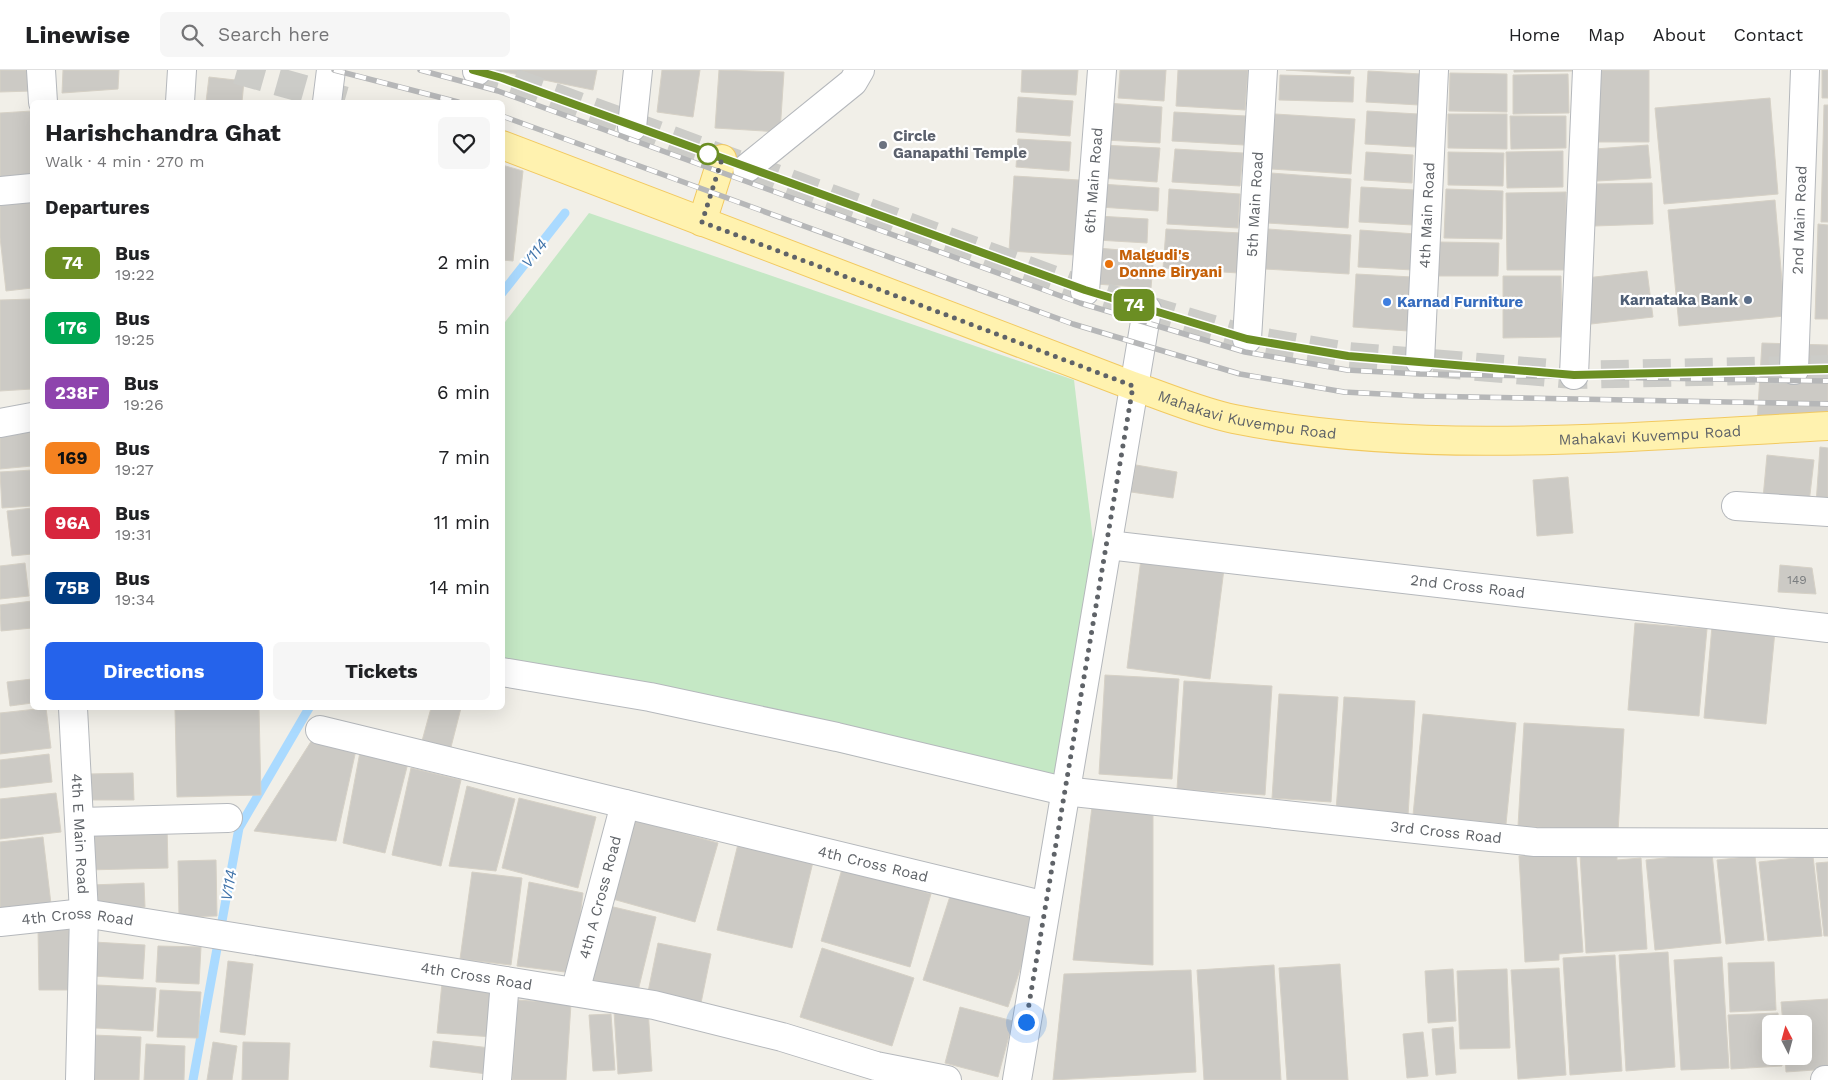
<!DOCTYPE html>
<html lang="en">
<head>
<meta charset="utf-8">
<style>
  body { margin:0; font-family:"Work Sans",sans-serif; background:#f6f6f6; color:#202124; height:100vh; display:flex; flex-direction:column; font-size:19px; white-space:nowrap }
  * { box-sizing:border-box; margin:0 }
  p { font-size:16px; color:#757577 }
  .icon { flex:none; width:28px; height:28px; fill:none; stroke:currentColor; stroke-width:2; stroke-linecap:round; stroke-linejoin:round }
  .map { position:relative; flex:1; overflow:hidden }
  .panel { position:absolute; left:30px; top:30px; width:475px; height:610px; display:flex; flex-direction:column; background:#fff; border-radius:8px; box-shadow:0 5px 20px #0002 }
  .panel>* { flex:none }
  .badge { padding:0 10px; border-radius:8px; font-size:18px; line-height:32px }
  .needle { width:32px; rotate:354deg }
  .tools { position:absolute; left:1762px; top:945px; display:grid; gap:10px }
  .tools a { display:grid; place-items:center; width:50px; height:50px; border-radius:8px; background:#fff; box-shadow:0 5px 20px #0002; font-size:25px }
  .you { position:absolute; width:25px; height:25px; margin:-12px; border:4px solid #fff; border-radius:50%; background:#1a73e8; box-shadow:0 0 0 8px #1a73e833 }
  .map>.badge { position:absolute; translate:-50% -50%; box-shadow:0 0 0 2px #fff }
  h2 { padding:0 15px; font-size:19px; line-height:45px }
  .round { display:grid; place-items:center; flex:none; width:52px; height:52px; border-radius:8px; background:#f6f6f6 }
  .headline { display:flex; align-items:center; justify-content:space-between; height:85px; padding:0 15px }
  h1 { font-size:24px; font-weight:700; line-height:38px }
  .button { display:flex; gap:10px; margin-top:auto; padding:10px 15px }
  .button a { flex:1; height:58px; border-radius:8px; background:#2563eb; color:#fff; font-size:20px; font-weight:700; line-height:58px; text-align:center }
  .button a+a { background:#f6f6f6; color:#202124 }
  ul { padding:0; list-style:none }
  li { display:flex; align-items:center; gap:15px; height:65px; padding:0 15px }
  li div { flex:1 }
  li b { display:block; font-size:19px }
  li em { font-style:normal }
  li .badge { min-width:55px; font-weight:700; text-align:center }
  header { display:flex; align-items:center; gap:30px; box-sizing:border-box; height:70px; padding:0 25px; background:#fff; border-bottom:1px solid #e0e0e0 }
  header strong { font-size:24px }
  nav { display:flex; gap:28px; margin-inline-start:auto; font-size:18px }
  .search { width:350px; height:45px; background:#f6f6f6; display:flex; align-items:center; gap:12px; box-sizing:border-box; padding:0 18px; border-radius:8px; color:#757577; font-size:19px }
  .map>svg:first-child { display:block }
  .green { fill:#c5e8c5 }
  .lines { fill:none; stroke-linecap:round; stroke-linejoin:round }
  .stream { stroke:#aadaff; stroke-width:9 }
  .building { fill:#cccac5; stroke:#d6d1c6 }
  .major-tunnel { stroke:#ccccc8; stroke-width:28; stroke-dasharray:28 14; stroke-linecap:butt }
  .minor-casing { stroke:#b5b8bc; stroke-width:30 }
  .major-casing { stroke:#f2c960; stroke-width:30 }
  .minor { stroke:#fff; stroke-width:28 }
  .major { stroke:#fff2af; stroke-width:28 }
  .rail-casing { stroke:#b6b7b8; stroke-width:5.5 }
  .rail { stroke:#fff; stroke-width:4; stroke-dasharray:11; stroke-linecap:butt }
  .line-casing { stroke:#fff; stroke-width:11 }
  .line { stroke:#6b8e23; stroke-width:8 }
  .walk { stroke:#5f6368; stroke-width:5; stroke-dasharray:0 9 }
  .worship-dot { fill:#6b7280; stroke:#fff; stroke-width:2 }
  .stop-dot { fill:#fff; stroke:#6b8e23; stroke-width:2.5 }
  .food-dot { fill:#e8710a; stroke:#fff; stroke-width:2 }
  .service-dot { fill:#5c6f8a; stroke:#fff; stroke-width:2 }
  .shop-dot { fill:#3f7fe0; stroke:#fff; stroke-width:2 }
  .labels { text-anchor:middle; stroke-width:4.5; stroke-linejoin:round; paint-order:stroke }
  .number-label { font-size:12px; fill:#7a7d7f }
  .worship-label { font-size:15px; font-weight:bold; fill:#5b616d; stroke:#fff; text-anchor:start }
  .street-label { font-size:15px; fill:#5f6368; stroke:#fff }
  .food-label { font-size:15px; font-weight:bold; fill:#c56008; stroke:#fff; text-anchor:start }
  .service-label { font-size:15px; font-weight:bold; fill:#4e5e75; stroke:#fff; text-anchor:end }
  .shop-label { font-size:15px; font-weight:bold; fill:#366cbe; stroke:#fff; text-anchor:start }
  .water-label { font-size:16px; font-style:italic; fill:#4174aa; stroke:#fff }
</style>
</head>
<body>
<header>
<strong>Linewise</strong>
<div class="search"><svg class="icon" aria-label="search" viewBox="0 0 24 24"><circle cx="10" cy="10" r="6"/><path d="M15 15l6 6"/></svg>Search here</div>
<nav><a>Home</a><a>Map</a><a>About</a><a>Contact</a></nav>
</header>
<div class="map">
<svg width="1828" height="1010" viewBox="0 0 1828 1010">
  <rect width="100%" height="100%" fill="#f1efe8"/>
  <path class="green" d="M589 143 1074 310 1094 479 1051 732 503 604 502 256Z"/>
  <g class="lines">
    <path class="stream" d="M502 223 565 143
      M193 1010 239 758 309 638"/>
  </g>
  <path class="building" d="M0 0H31L32 21 0 22Z
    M63 0H119L118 19 62 23Z
    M495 0H597L593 20Z
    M662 0H700L693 47 657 42Z
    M719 0 784 2 780 62 715 58Z
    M1022 0H1078L1076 25 1021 22Z
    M1120 0H1166L1164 31 1118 28Z
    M1178 0H1248L1245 40 1176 36Z
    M1286 0H1351L1350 4Z
    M1514 0H1573V1L1514 2Z
    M1594 0H1649V72H1595Z
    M1822 0H1828V28H1822Z
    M1368 1 1421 4 1419 35 1366 32Z
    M1450 3 1507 4V42L1449 41Z
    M1568 4 1569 43 1513 44V5Z
    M1280 5 1354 7 1353 32 1279 30Z
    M209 7 244 11 242 32H206Z
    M1018 27 1073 31 1070 66 1016 62Z
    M1770 28 1778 124 1664 134 1655 38Z
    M1107 33 1162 37 1160 73 1105 70Z
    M1824 35H1828V152H1821Z
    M32 41V106L0 108V43Z
    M1367 41 1418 44 1416 77 1365 74Z
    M1174 42 1246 46 1244 75 1172 71Z
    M1275 44 1355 49 1351 104 1271 99Z
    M1448 44H1507V79L1448 78Z
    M1510 46H1566V78L1511 79Z
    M1018 69 1071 72 1069 101 1016 97Z
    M1102 75 1160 78 1157 112 1100 108Z
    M1648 75 1651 108 1597 111 1595 79Z
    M1175 79 1243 83 1240 116 1172 112Z
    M1563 81V117L1507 118 1506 82Z
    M1366 82 1413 85 1412 113 1364 110Z
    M1448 82 1504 83 1503 116 1448 115Z
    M502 95 523 101 513 191 502 190Z
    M1271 103 1351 109 1348 158 1267 153Z
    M1014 106 1079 110 1074 185 1009 181Z
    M1652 113 1653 154 1594 156 1593 114Z
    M1101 114 1159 118 1158 141 1100 137Z
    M1361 117 1415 120 1413 155 1359 152Z
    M1169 119 1240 124 1238 158 1167 154Z
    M1446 119 1503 121 1502 169 1444 168Z
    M1566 122V200H1507L1506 123Z
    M32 130V218L6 221 0 167V133Z
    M1775 130 1785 246 1679 256 1668 140Z
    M1098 146 1148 149 1147 173 1097 170Z
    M1818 154 1828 155V249H1815Z
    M1166 159 1241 163 1238 203 1163 198Z
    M1268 159 1351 165 1349 204 1265 199Z
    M1360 160 1416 164 1413 200 1358 197Z
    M1439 172 1499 173 1498 206H1438Z
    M1098 178 1154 183 1151 218 1096 214Z
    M1647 201 1653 247 1591 254 1586 208Z
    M1356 204 1412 207 1408 261 1353 257Z
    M1503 206H1561L1562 267 1503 268Z
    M32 229V319L0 321V230Z
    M1762 273 1828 275V369H1756Z
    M32 352V396L0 399V361Z
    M1820 377 1828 378V435L1816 434Z
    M1767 385 1814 390 1809 433 1763 428Z
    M1136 395 1177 402 1173 428 1131 422Z
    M32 400V436L2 438 0 402Z
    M1568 407 1573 463 1537 466 1533 410Z
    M32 438V484L12 486 7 441Z
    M1141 489 1224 499 1210 609 1127 598Z
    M25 493 29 526 0 529V496Z
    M1780 495 1812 498 1816 524 1778 522Z
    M32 531V558L1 561 0 535Z
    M1635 553 1707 559 1699 646 1628 640Z
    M1712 556 1775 561 1766 654 1704 648Z
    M1105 605 1179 609 1172 709 1099 704Z
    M32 609V633L10 636 7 612Z
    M1184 611 1272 616 1265 725 1177 719Z
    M1279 624 1338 627 1331 732 1272 728Z
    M1344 627 1415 631 1408 746 1336 741Z
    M46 638 51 678 0 684V643Z
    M259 638 261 725 177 727 175 640Z
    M431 638H461L451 677 422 671Z
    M1423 644 1516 653 1506 754 1413 745Z
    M1524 653 1624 659 1618 762 1518 756Z
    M312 670 356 680 336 771 254 761Z
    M360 682 408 693 385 783 343 773Z
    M49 684 52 712 0 718V690Z
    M411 698 461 710 441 796 392 785Z
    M133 703 134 730H89V704Z
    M467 716 515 729 496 801 449 796Z
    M56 723 61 762 0 769V729Z
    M519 728 596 747 578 818 502 798Z
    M1092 737 1153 744V895L1073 890Z
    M632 749 718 773 695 852 609 828Z
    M167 755 168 798 86 800 85 757Z
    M43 767 51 834 0 840V772Z
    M738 774 813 792 792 878 717 860Z
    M1576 782 1583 882 1559 884V890L1525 892 1519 786Z
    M1617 782V790L1641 788 1647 879 1586 883 1580 785Z
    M1712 783 1721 873 1655 880 1646 790Z
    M1755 786 1764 870 1726 874 1717 790Z
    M1813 786 1822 866 1768 871 1759 792Z
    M216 790 217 846 179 847 178 791Z
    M1828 792V866H1824L1816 793Z
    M842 799 931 824 910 897 821 871Z
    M472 802 522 808 511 895 460 889Z
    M529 812 583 823 573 903 517 896Z
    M144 813 145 837 92 840 91 815Z
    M952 820 1037 847 1008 937 923 910Z
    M605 835 656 847 638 921 587 909Z
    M69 857 70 920H39L38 858Z
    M94 872 145 875 143 909 93 906Z
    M658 873 711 884 701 933 648 922Z
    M158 876 201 877 199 914 156 912Z
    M822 878 914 908 892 976 800 947Z
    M1668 882 1675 997 1626 1001 1619 885Z
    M1615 885 1622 1001 1570 1005 1563 888Z
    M1722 887 1729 998 1681 1000 1674 890Z
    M228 891 253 894 245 965 220 962Z
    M1774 892 1776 940 1730 942 1728 893Z
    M1340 894 1348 1010H1287L1279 898Z
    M1274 895 1281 1010H1204L1197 900Z
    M1559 898 1566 1005 1518 1009 1511 900Z
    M1453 899 1456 951 1428 953 1425 901Z
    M1507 899 1510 978 1460 979 1457 901Z
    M1191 900 1196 1002 1053 1010 1064 904Z
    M442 913 497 917 493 967 437 963Z
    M97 915 156 918 153 961 96 958Z
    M160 920 201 922 198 968 157 967Z
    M1828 929V999L1786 1002 1785 986H1804V954H1783L1781 932Z
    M518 930 571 934 566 1010H512Z
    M960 937 1013 951 998 1007 945 993Z
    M648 938 652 1001 618 1004 614 941Z
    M1778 943 1779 954H1771V986H1781L1782 996 1731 999 1728 945Z
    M611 944 615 1000 593 1001 589 945Z
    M1453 957 1456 1003 1436 1005 1432 959Z
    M1423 962 1428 1006 1407 1008 1403 964Z
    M93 965 141 967 139 1010H91Z
    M433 971 490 978 487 1004 430 997Z
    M213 972 237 976 232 1010H207Z
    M243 972 290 973 288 1010H242Z
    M146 974 185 976 184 1010H144Z"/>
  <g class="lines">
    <path class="major-tunnel" d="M237 0 350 32
      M473 0 502 8 1085 221 1247 269 1348 286 1574 305 1828 299"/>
    <g class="minor-casing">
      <g id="minor">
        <path d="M41 0 43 32"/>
        <path d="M477 1V0"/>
        <path d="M180 32 182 0"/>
        <path d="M327 32 331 0"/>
        <path d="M632 57 638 0"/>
        <path d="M747 98 853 12 860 0"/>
        <path d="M0 121 32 118"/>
        <path id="s1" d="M1085 221 1102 0"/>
        <path id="s2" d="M1247 269 1263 0"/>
        <path id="s3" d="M1420 291 1434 0"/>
        <path id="s4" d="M1794 300 1805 0"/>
        <path d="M1574 305 1587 0"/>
        <path d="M0 353 32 347"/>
        <path d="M1736 436 1828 442"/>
        <path id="s5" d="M1108 475 1828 558"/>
        <path id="s6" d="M502 602 650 627 837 667 1064 721 1535 772 1828 773"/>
        <path id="s7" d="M73 638 84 843 80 1010"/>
        <path id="s8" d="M320 660 1046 836"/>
        <path d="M80 752 228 748"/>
        <path id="s9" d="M0 852 84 843 654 935 782 967 876 996 947 1010"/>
        <path id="s10" d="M575 922 625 734"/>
        <path d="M497 1010 505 911"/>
        <path d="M1017 1010 1147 240"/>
        <path d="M1825 1010H1828"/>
      </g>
    </g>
    <g class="major-casing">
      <g id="major">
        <path id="s11" d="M502 75 1133 316C1166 327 1200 342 1234 349 1424 387 1635 366 1828 356"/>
        <path d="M702 152 722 89"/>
      </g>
    </g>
    <use href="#minor" class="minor"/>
    <use href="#major" class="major"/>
    <g class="rail-casing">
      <path id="rail" d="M334 0 458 32
        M420 0 498 21 1080 233 1245 282 1347 300 1420 304 1828 311
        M502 46 1073 254 1240 304 1344 322 1419 326 1828 334"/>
    </g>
    <use href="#rail" class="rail"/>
  </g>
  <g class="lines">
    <g class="line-casing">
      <path id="line" d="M473 0 502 8 1085 220 1247 269 1348 286 1574 305 1828 299"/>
    </g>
    <use href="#line" class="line"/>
    <path class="walk" d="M708 84 722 89 702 152 1133 316 1026 952"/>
  </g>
  <circle class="worship-dot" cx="883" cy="75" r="5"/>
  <circle class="stop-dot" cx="708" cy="84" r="10"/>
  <circle class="food-dot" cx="1109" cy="194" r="5"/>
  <circle class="service-dot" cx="1748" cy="230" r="5"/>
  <circle class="shop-dot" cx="1387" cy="232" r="5"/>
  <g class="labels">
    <g class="number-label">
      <text x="1797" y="514">149</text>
    </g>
    <g class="worship-label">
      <text x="893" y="71">Circle<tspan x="893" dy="17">Ganapathi Temple</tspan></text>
    </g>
    <g class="street-label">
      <text dy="5" stroke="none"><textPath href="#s1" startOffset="111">6th Main Road</textPath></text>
      <text dy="5" stroke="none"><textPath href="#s2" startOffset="135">5th Main Road</textPath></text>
      <text dy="5" stroke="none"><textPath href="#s3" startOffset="146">4th Main Road</textPath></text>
      <text dy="5" stroke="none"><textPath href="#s4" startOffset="150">2nd Main Road</textPath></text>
      <text dy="5" stroke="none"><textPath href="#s11" startOffset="794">Mahakavi Kuvempu Road</textPath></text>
      <text dy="5" stroke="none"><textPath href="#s11" startOffset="1199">Mahakavi Kuvempu Road</textPath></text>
      <text dy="5" stroke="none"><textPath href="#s5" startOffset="362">2nd Cross Road</textPath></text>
      <text dy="5" stroke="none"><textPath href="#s6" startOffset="959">3rd Cross Road</textPath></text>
      <text dy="5" stroke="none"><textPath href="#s7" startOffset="126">4th E Main Road</textPath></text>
      <text dy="5" stroke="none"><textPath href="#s8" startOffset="569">4th Cross Road</textPath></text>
      <text dy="5" stroke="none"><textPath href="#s10" startOffset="98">4th A Cross Road</textPath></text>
      <text dy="5" stroke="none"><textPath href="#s9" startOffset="78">4th Cross Road</textPath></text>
      <text dy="5" stroke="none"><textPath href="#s9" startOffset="482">4th Cross Road</textPath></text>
    </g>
    <g class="food-label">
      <text x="1119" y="190">Malgudi's<tspan x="1119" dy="17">Donne Biryani</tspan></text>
    </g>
    <g class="service-label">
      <text x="1738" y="235">Karnataka Bank</text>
    </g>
    <g class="shop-label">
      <text x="1397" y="237">Karnad Furniture</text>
    </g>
    <g class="water-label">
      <text transform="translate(534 183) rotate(-52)" y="6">V114</text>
      <text transform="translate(228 815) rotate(-80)" y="6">V114</text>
    </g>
  </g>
</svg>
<div class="tools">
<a><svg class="needle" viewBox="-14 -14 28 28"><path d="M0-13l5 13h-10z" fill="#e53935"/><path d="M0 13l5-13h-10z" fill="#757577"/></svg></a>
</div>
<div class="you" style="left:1026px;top:952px"></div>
<b class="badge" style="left:1134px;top:235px;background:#6b8e23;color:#fff">74</b>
<section class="panel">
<div class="headline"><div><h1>Harishchandra Ghat</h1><p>Walk · 4 min · 270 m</p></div><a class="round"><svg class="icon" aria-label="heart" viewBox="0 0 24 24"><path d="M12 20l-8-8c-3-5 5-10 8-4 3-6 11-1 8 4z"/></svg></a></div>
<h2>Departures</h2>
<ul>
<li><span class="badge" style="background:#6b8e23;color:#fff">74</span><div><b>Bus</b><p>19:22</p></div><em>2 min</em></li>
<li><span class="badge" style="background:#00a651;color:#fff">176</span><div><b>Bus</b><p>19:25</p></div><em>5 min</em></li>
<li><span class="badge" style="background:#8e44ad;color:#fff">238F</span><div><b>Bus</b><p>19:26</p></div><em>6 min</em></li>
<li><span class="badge" style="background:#f58220;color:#111">169</span><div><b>Bus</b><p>19:27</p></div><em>7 min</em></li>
<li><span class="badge" style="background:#d7263d;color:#fff">96A</span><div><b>Bus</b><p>19:31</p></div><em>11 min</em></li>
<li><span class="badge" style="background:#003b80;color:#fff">75B</span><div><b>Bus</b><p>19:34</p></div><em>14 min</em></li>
</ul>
<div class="button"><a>Directions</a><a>Tickets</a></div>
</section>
</div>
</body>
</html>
